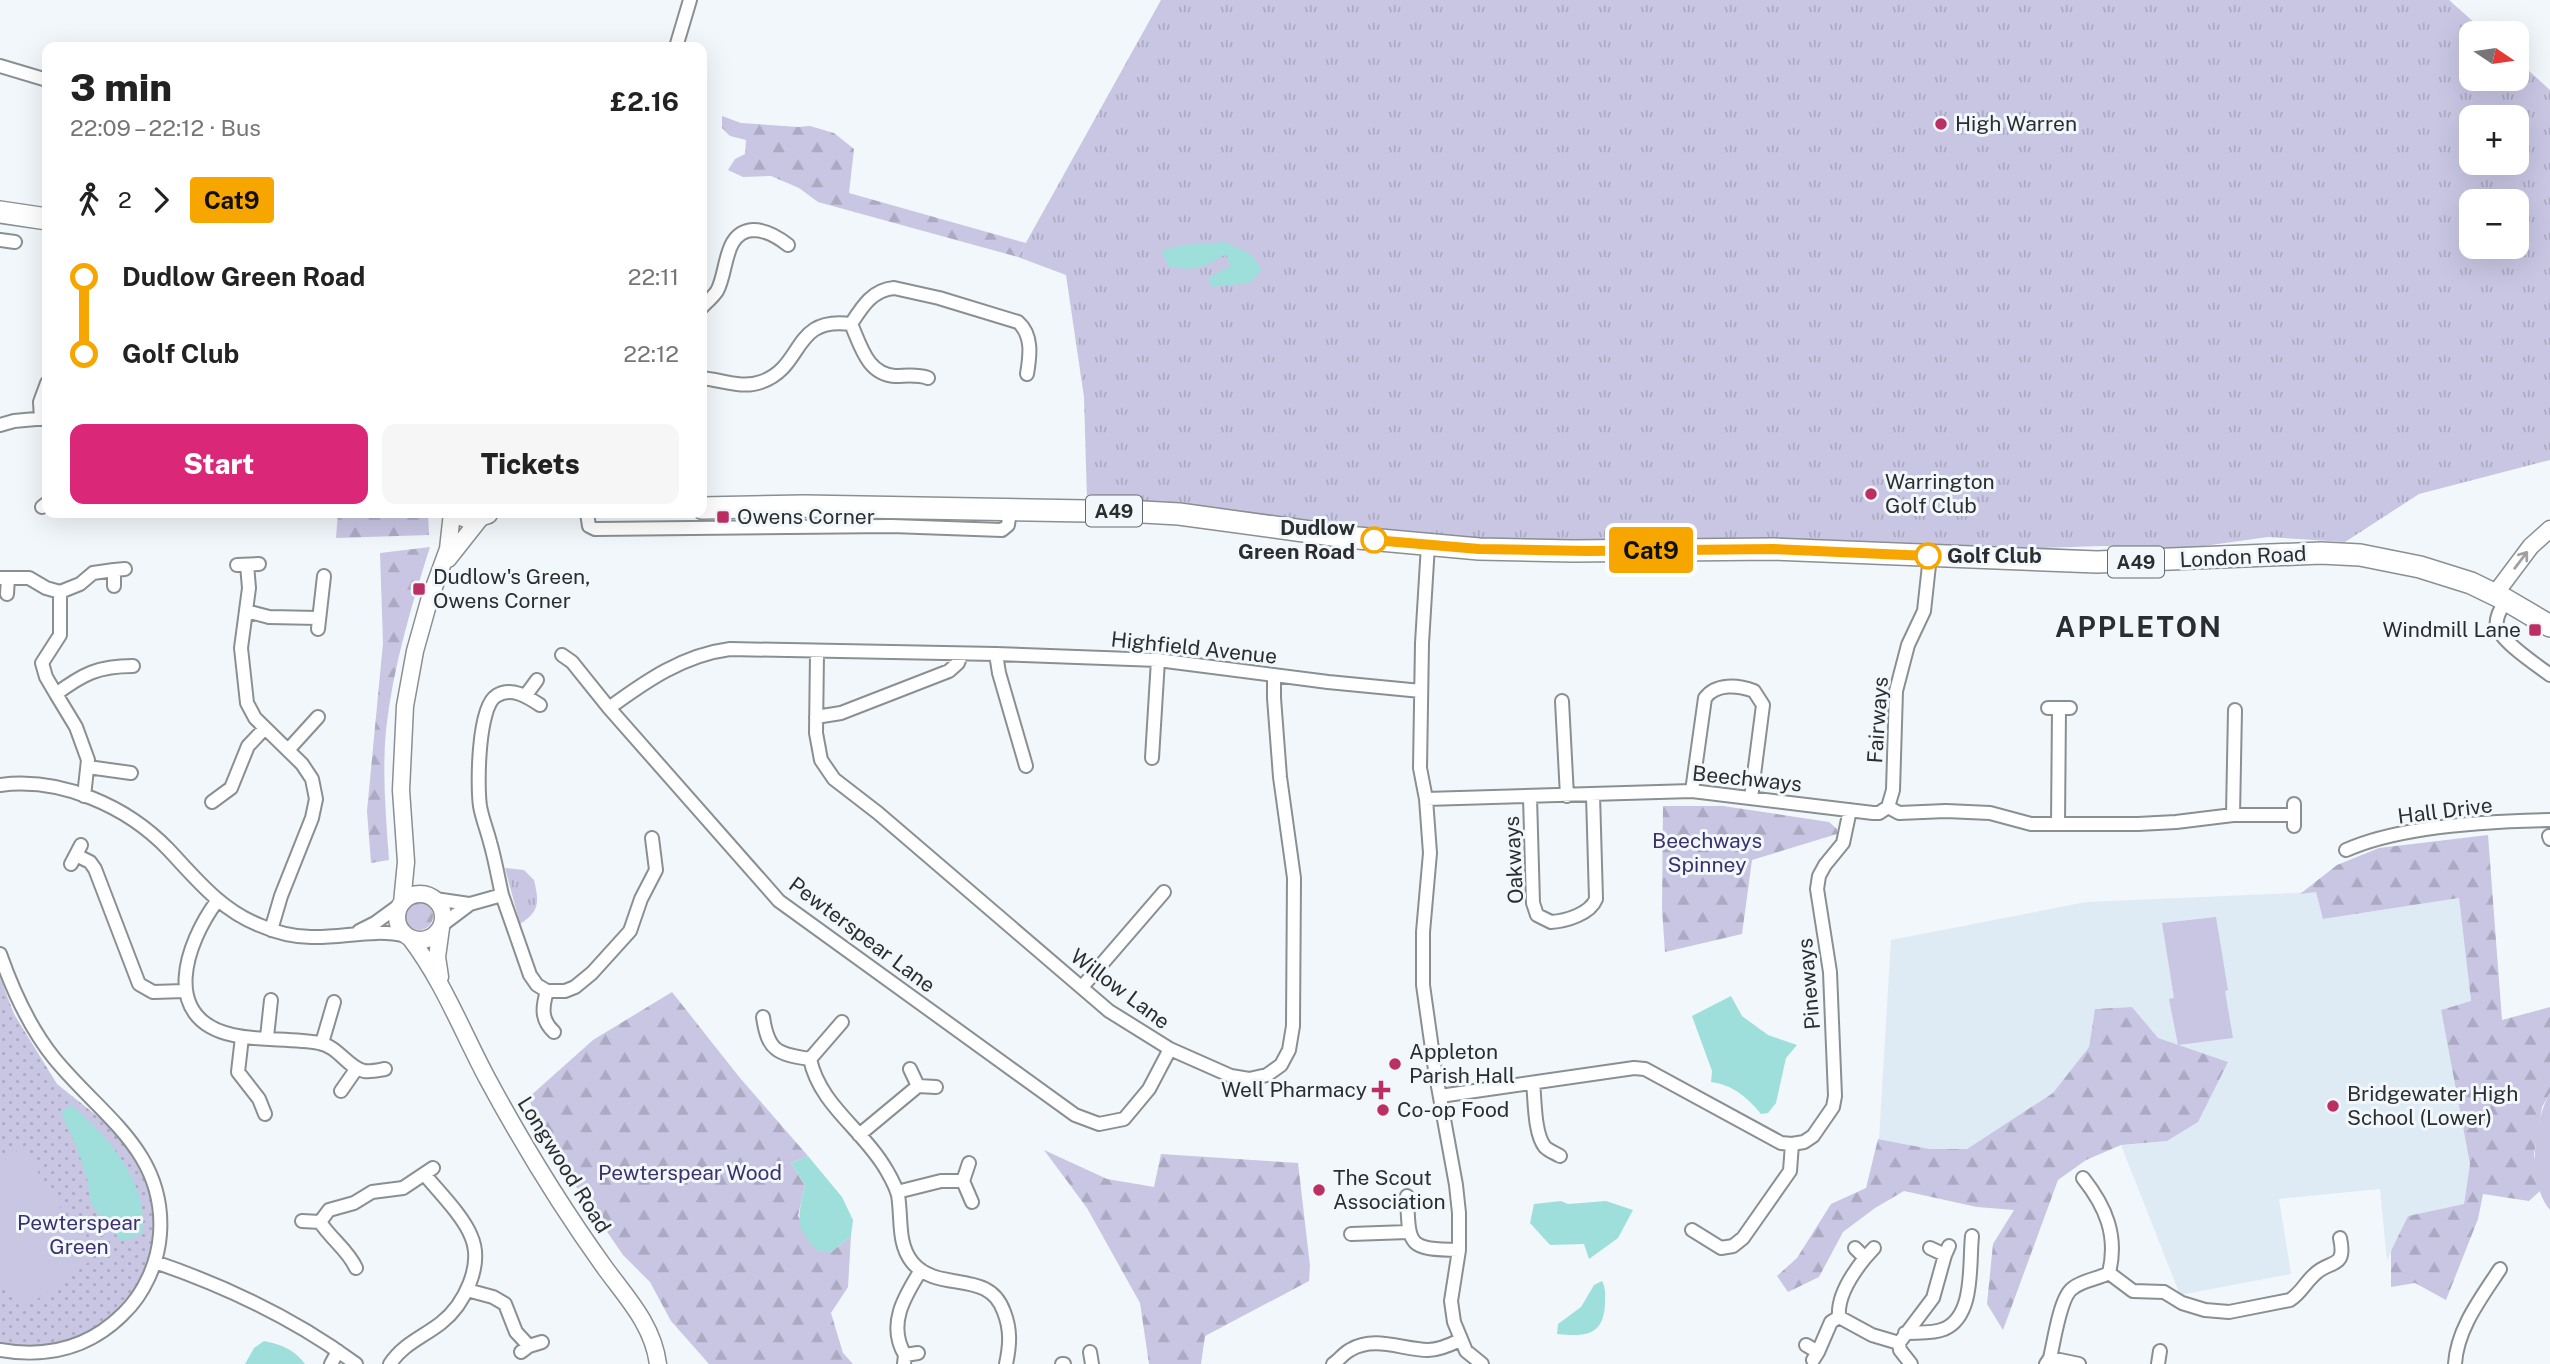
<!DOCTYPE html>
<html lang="en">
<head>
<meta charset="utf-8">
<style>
  body { margin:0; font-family:"Public Sans",sans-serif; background:#f6f6f6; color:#222; height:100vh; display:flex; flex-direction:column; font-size:26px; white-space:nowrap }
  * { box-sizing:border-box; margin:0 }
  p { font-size:23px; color:#767676 }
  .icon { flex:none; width:38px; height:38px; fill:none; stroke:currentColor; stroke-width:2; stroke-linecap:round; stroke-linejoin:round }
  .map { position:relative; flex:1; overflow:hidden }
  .panel { position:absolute; left:42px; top:42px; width:665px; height:476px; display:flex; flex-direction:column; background:#fff; border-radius:14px; box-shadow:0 7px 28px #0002 }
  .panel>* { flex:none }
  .badge { padding:0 14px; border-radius:5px; font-size:24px; line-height:46px }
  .needle { width:46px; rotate:103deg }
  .fabs { position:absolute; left:2459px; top:21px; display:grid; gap:14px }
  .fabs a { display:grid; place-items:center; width:70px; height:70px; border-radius:14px; background:#fff; box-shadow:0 7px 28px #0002; font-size:35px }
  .map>.badge { position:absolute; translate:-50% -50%; box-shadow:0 0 0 4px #fff }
  .legs { display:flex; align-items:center; gap:10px; height:77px; padding:0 28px; font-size:23px }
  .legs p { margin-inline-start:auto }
  .overview { display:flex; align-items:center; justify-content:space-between; height:119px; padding:0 28px }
  h1 { font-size:38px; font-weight:800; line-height:52px }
  .action { display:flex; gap:14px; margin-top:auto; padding:14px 28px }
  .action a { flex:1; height:80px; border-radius:14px; background:#db2777; color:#fff; font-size:28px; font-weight:800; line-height:80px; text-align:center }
  .action a+a { background:#f6f6f6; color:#222 }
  ul { padding:0 28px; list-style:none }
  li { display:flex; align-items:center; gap:24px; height:77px; font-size:26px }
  li i { display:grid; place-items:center; width:10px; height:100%; margin:0 9px; background:currentColor }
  li i::after { content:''; width:18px; height:18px; margin:-9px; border:5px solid; border-radius:50%; background:#fff }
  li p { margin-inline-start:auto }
  li:first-child i { background:linear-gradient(#0000 50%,currentColor 0) }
  li:last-child i { background:linear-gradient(currentColor 50%,#0000 0) }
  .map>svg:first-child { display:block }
  .built { fill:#dfebf4 }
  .grass { fill:url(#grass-tufts); fill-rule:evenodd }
  .forest { fill:url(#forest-firs) }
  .park { fill:url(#park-dots) }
  .garden { fill:#c8c6e3 }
  .water { fill:#9edfdc }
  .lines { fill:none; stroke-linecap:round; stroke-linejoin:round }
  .street-casing { stroke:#8a8f92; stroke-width:16 }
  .secondary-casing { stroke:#8a8f92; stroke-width:19 }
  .highway-casing { stroke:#8a8f92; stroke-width:24 }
  .street { stroke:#fff; stroke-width:12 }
  .secondary { stroke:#fff; stroke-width:16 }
  .highway { stroke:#fff; stroke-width:21 }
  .oneway { stroke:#a0a0a1 }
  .line-1-casing { stroke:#fff; stroke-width:16 }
  .line-1 { stroke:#f7a600; stroke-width:10 }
  .poi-dot { fill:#bb2f63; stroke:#f2f7fb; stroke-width:2.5 }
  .stop-1-dot { fill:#fff; stroke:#f7a600; stroke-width:3.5 }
  .labels { text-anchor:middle; stroke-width:6; stroke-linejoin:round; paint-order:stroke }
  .shield { fill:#f2f7fb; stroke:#676a6c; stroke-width:2 }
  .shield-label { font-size:19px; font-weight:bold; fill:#2b2d2e }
  .poi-label { font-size:21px; fill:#2b2d2e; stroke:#f2f7fb; text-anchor:start }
  .stop-label { font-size:21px; font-weight:bold; fill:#2b2d2e; stroke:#f2f7fb; text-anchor:end }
  .street-label { font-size:21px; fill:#2b2d2e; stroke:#f2f7fb }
  .park-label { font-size:21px; fill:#3d316a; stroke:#f2f7fb }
  .district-label { font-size:28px; font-weight:bold; letter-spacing:2px; fill:#2b2d2e; stroke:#f2f7fb }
</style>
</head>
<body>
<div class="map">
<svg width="2550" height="1364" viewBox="0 0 2550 1364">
  <defs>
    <pattern id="grass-tufts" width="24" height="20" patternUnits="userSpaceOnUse" patternTransform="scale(1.75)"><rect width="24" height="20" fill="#c8c6e3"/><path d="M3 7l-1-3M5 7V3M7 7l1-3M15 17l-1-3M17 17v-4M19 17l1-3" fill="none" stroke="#acaac3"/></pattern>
    <pattern id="forest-firs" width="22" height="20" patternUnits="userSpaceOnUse" patternTransform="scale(1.75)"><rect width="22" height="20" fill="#c8c6e3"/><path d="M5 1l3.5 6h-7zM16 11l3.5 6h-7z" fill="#acaac3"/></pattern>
    <pattern id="park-dots" width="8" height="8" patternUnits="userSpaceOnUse" patternTransform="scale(1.75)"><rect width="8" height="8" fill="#c8c6e3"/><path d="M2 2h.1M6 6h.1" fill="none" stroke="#acaac3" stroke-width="1.8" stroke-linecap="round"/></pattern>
  </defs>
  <rect width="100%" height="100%" fill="#f2f7fb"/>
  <path class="built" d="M2316 892 2324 919 2459 898 2471 1002 2441 1010 2470 1164 2464 1204 2408 1216 2387 1261 2380 1189 2279 1199 2291 1274 2180 1295 2121 1145 2167 1141 2157 1038 2132 1007 2095 1009 2089 1047 2053 1093 1967 1149H1930L1879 1139 1891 940 2086 902Z"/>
  <path class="grass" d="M1161 0H2449L2486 33H2471V79H2516L2517 60 2550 90V460L2419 494 2345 542 2268 537 2189 548 2102 546 1890 553 1573 551 1203 517 1087 499 1084 397 1066 275 1018 257ZM2471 117H2516V163H2471ZM2471 201H2516V247H2471Z
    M505 868 524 870 534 880C539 901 540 912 520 924Z"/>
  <path class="forest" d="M722 116 741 123 798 127 810 126 834 133 854 149 849 193 1026 243 1018 257 818 202 799 188 771 176 743 177 728 170 735 159 745 154 746 140 730 136 722 128Z
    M338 513H428L429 535 336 538Z
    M430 547C411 607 393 667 386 730 382 774 386 817 389 860L371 863 367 811 383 643 380 553Z
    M1663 806H1723L1829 822 1837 829V834L1752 860 1742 934 1665 952 1662 909Z
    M2488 835 2502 1020 2550 1007V1093L2542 1107 2534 1154 2540 1191 2529 1201 2483 1194 2478 1219 2446 1300 2415 1283 2391 1287V1251L2408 1216 2464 1204 2470 1164 2441 1010 2471 1001 2459 898 2323 919 2316 892 2300 894 2337 865 2379 848Z
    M405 916a14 14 0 1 1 28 0a14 14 0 1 1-28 0Z
    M672 992 740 1078 808 1156 791 1163 805 1185 798 1216 819 1252H831L851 1236 848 1287 831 1313 843 1353 853 1364H709L671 1321 650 1282 623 1255 555 1156 528 1098 593 1040Z
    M2132 1007 2158 1038 2228 1062 2198 1122 2167 1141 2121 1145 2086 1160 2058 1180 2003 1330 1987 1304 1993 1244 2014 1210 1977 1207 1904 1191 1875 1208 1843 1232 1819 1277 1788 1292 1777 1276 1797 1258 1831 1204 1866 1188 1878 1139 1930 1149H1967L2053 1093 2089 1047 2095 1009Z
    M1044 1150 1107 1179 1154 1187 1161 1154 1298 1163 1310 1266 1309 1281 1205 1336 1201 1364H1149L1140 1303 1087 1208Z"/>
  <path class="park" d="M0 977 14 1014 57 1084 111 1127 146 1167 160 1229 140 1296 78 1348 0 1350Z"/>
  <path class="garden" d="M2216 917 2228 990 2225 991 2233 1038 2178 1045 2169 999 2174 998 2162 923Z
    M2550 1093V1210C2527 1183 2533 1122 2550 1093Z
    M22 1147 93 1259 22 1310 0 1279V1163Z"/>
  <path class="water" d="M1225 242 1252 255 1262 270 1250 283 1212 287 1208 278 1230 266 1226 254C1203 268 1194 272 1168 266L1162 250 1183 245Z
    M1731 996 1742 1016 1768 1035 1797 1045 1786 1058 1776 1103 1768 1113 1761 1114C1747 1097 1733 1085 1711 1082L1712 1071 1692 1016Z
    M71 1105C107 1135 150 1183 142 1234L123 1241 109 1229 91 1203 87 1178 77 1148 61 1113Z
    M808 1156 842 1197 853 1220 851 1236 831 1252H819C793 1227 798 1218 805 1185L791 1163Z
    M1561 1201 1568 1204 1606 1201 1633 1210 1618 1238 1589 1259 1584 1244 1550 1245 1530 1223 1534 1204Z
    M1602 1281C1606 1288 1605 1295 1605 1303 1604 1336 1585 1337 1557 1334L1558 1324 1581 1307 1594 1285Z
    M264 1341C282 1345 294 1349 305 1364H245L254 1348Z"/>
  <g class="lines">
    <g class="street-casing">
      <path id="street" d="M676 47 690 0
        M0 66 47 80
        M0 240 15 242
        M702 307C707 302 713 297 717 291 728 272 723 232 753 230 767 230 778 237 788 245
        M851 324C861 346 867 374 895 376 906 376 917 374 928 378
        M702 378C722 380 742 389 761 382 805 367 791 316 851 324 862 307 872 290 894 288L939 298 1018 322C1033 335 1030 356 1027 374
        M41 419 40 402 47 383
        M0 425 14 421 47 418
        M42 507 47 503
        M587 513 589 526 595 529 892 526 1002 530 1008 525 1010 510
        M1428 545 1422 643 1420 768 1426 799 1430 853 1423 932V985L1435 1070 1456 1185 1459 1213V1250L1451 1301 1454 1322 1466 1351 1482 1364
        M237 565 259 564
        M247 565 249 588 241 648 247 703 255 718 302 764 312 779 316 799 312 818 281 896 271 930
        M0 578H8L7 594
        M8 578H29L46 588 60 592 80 584 93 573 114 570
        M114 586V570L125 569
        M2506 600C2502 607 2495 617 2497 626 2500 641 2537 665 2550 675
        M246 611 269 617 318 618
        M318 629 324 576
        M817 653 816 733 821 760 834 779 878 813 1109 1011 1170 1049 1231 1076 1249 1079 1267 1075 1281 1065 1289 1050 1293 1026 1294 878 1280 777 1274 698V675
        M996 654 999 673 1026 766
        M562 655 572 662 609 708 779 901 1075 1115 1099 1124 1124 1119 1149 1089 1170 1049
        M56 694 46 677 42 663 60 635V592
        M526 695 537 680
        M1562 701 1567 796
        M609 708C646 681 683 655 730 649L996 654 1158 660 1328 682 1421 691
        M2048 708H2070
        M816 717 841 713 949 671 958 663 961 655
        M288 750 318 717
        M1152 758 1158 660
        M88 767 131 773
        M0 785C61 777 127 806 169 850 196 879 221 910 259 925 275 932 293 937 311 937 344 938 374 928 407 936
        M1692 791 1705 698C1716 683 1738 685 1754 691L1763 705 1751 798
        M84 796 88 760 76 727 56 694C83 674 98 666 133 666
        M1530 797 1533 903 1537 915 1551 922C1566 921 1590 914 1596 899L1593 795
        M1426 799 1692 791 1873 813H1879L1888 807 1899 813 1946 811 1990 813 2031 824H2138L2176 822 2233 815H2294
        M212 802 231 788 248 746 265 728
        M2294 804V826
        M1888 807 1893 790 1896 691 1908 645 1924 611 1930 556
        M2233 815 2235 710
        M2058 824 2059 708
        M2549 836 2550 839
        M2346 850C2399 826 2491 821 2550 820
        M76 855 90 862 95 869 139 984 153 992 185 991
        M71 864 81 845
        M502 895C498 877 495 859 490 842 487 830 482 818 480 806 477 785 478 707 496 696 511 686 528 697 540 705
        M435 899 469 904
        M217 901C186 943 159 1019 233 1035 258 1041 292 1038 319 1043 338 1046 348 1068 364 1071 371 1072 379 1070 385 1069
        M442 925 470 904 502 895 530 975 537 985 547 991H565L575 987 592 973 630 931 641 899 656 870 652 838
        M359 931 375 923 401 904
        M0 954C13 991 29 1027 54 1058 100 1115 166 1151 160 1234 158 1263 144 1294 123 1314 89 1348 46 1358 0 1350
        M1082 987 1164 892
        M547 991C542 1008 541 1020 554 1032
        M763 1017C768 1051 777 1054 810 1059 820 1106 864 1130 887 1171 891 1178 896 1187 898 1195 902 1218 897 1243 912 1262 938 1294 989 1268 1004 1312 1011 1330 1010 1345 1006 1364
        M242 1037 238 1072 259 1099 265 1114
        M267 1037 271 1000
        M322 1043 334 1002
        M810 1059 842 1022
        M910 1069 918 1086 936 1087
        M1533 1083C1535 1099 1534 1134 1545 1147 1549 1151 1555 1153 1560 1156
        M341 1091 357 1068
        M1440 1096 1634 1068 1645 1069 1781 1143 1792 1144 1804 1142 1813 1136 1833 1107 1835 1096 1830 972 1817 889 1819 876 1825 865 1843 843 1850 810
        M859 1135 918 1086
        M969 1163 963 1181 972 1202
        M2083 1178C2106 1207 2118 1236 2109 1273
        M897 1192 941 1181H963
        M1407 1196C1409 1246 1407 1249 1459 1250
        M302 1221 320 1222
        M1692 1230 1721 1248 1733 1246 1743 1238 1790 1171 1792 1144
        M1351 1234 1408 1232
        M1855 1248 1865 1258 1874 1248
        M1930 1248 1945 1255 1949 1246
        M155 1262C228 1287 294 1318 356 1364
        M356 1268C348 1250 331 1239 320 1222L329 1210 354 1203 372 1192 403 1188 433 1168
        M467 1290 493 1297 505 1304 516 1332 529 1346
        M1839 1317 1872 1335 1899 1343 1900 1350 1911 1364
        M1905 1333C1917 1332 1933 1334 1944 1329 1975 1316 1969 1264 1972 1236
        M1899 1343 1933 1298 1945 1255
        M1806 1345 1818 1352 1813 1360
        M521 1352 529 1346 542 1342
        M1090 1352 1092 1364
        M1818 1352 1831 1322 1839 1317C1837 1296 1852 1274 1865 1258
        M905 1355C887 1325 904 1297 921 1270
        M2050 1358 2079 1364
        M331 1364 338 1351
        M390 1364C403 1344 423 1337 441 1323 464 1305 484 1265 471 1236 463 1216 439 1192 425 1175
        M904 1364 905 1355 918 1353
        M1062 1364H1064
        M1333 1364C1339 1360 1344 1353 1350 1350 1375 1335 1403 1350 1428 1350 1439 1350 1450 1345 1460 1340
        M2046 1364 2050 1358C2054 1342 2060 1296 2073 1288 2083 1280 2098 1279 2109 1273L2133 1291 2164 1292 2182 1303 2205 1310 2229 1312 2290 1300C2301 1293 2305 1283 2314 1275 2329 1259 2347 1270 2340 1238
        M2158 1364 2160 1351
        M2455 1364C2457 1329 2481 1298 2500 1269"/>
    </g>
    <g class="secondary-casing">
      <path id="secondary" d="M448 559 482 516
        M2495 594 2531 546 2550 529
        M397 917a23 23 0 1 1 46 0a23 23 0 1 1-46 0Z
        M402 903 406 862 401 790 405 706 415 651 429 601 448 549 452 513
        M410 938C443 981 462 1031 487 1078 522 1143 561 1207 605 1268 627 1298 653 1325 658 1364
        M440 977 437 957 441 928"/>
    </g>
    <g class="highway-casing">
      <path id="highway" d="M0 212 47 219
        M702 508 804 506 1143 512 1179 514 1347 537 1479 549 1573 551 1774 549 2097 562 2321 553 2360 555 2420 567 2471 583 2506 600 2550 626
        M458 513 470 518 487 513"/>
    </g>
    <use href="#street" class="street"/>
    <use href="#secondary" class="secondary"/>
    <use href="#highway" class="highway"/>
  </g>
  <defs><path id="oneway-shaft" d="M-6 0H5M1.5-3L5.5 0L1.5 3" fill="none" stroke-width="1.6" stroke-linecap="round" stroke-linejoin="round" transform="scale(1.75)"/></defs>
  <use class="oneway" href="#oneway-shaft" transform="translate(2521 560) rotate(-53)"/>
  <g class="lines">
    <g class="line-1-casing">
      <path id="line-1" d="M1374 540 1479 549 1587 551 1774 549 1928 556"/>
    </g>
    <use href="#line-1" class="line-1"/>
  </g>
  <g class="poi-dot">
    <circle cx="1941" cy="124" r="7"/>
    <circle cx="1871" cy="494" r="7"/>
    <rect x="716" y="510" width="14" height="14" rx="3.5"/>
    <rect x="412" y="582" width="14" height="14" rx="3.5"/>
    <rect x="2528" y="623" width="14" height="14" rx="3.5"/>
    <circle cx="1395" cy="1064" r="7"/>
    <path d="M1377.5 1079.5h7v7h7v7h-7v7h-7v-7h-7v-7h7z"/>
    <circle cx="2333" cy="1106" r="7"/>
    <circle cx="1383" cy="1110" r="7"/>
    <circle cx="1319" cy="1190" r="7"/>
  </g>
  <g class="stop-1-dot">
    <circle cx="1374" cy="540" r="12"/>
    <circle cx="1928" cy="556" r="12"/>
  </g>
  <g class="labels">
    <g class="shield">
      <rect x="1086" y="495.5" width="56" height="31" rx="5"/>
      <rect x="2108" y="546.5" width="56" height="31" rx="5"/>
    </g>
    <g class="shield-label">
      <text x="1114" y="518">A49</text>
      <text x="2136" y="569">A49</text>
    </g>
    <g class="poi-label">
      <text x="1955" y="131">High Warren</text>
      <text x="1885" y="489">Warrington<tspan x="1885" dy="24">Golf Club</tspan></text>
      <text x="737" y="524">Owens Corner</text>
      <text x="433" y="584">Dudlow's Green,<tspan x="433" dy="24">Owens Corner</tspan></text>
      <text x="2521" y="637" text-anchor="end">Windmill Lane</text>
      <text x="1409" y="1059">Appleton<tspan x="1409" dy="24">Parish Hall</tspan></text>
      <text x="1367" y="1097" text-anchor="end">Well Pharmacy</text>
      <text x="2347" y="1101">Bridgewater High<tspan x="2347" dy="24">School (Lower)</tspan></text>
      <text x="1397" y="1117">Co-op Food</text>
      <text x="1333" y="1185">The Scout<tspan x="1333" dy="24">Association</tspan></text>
    </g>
    <g class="stop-label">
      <text x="1355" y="535">Dudlow<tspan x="1355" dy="24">Green Road</tspan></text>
      <text x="1947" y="563" text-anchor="start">Golf Club</text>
    </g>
    <g class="street-label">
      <text transform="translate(2243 557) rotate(-3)" y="7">London Road</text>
      <text transform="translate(1194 648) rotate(6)" y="7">Highfield Avenue</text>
      <text transform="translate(1878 720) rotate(-86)" y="7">Fairways</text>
      <text transform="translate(1747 779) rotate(6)" y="7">Beechways</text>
      <text transform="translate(2445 811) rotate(-7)" y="7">Hall Drive</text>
      <text transform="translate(1514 860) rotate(-93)" y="7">Oakways</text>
      <text transform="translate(862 935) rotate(37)" y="7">Pewterspear Lane</text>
      <text transform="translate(1809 984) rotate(-95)" y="7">Pineways</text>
      <text transform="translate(1120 989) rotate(37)" y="7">Willow Lane</text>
      <text transform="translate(564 1165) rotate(58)" y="7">Longwood Road</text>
    </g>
    <g class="park-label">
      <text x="1707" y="848">Beechways<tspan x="1707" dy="24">Spinney</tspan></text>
      <text x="690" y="1180">Pewterspear Wood</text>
      <text x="79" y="1230">Pewterspear<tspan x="79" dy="24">Green</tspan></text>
    </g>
    <g class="district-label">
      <text x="2139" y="637">APPLETON</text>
    </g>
  </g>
</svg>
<div class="fabs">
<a><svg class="needle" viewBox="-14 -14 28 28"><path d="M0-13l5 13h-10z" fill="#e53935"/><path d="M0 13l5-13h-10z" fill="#767676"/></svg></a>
<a>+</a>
<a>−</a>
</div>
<b class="badge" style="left:1651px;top:550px;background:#f7a600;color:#111">Cat9</b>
<section class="panel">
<div class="overview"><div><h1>3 min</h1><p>22:09 – 22:12 · Bus</p></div><b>£2.16</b></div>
<div class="legs"><svg class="icon" aria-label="walk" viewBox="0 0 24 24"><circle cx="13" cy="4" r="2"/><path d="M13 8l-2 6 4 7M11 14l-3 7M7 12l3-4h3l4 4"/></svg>2<svg class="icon" aria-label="forward" viewBox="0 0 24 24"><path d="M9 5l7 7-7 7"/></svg><b class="badge" style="background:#f7a600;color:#111">Cat9</b></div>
<ul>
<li><i style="color:#f7a600"></i><b>Dudlow Green Road</b><p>22:11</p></li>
<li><i style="color:#f7a600"></i><b>Golf Club</b><p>22:12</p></li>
</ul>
<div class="action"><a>Start</a><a>Tickets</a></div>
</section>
</div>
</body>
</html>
